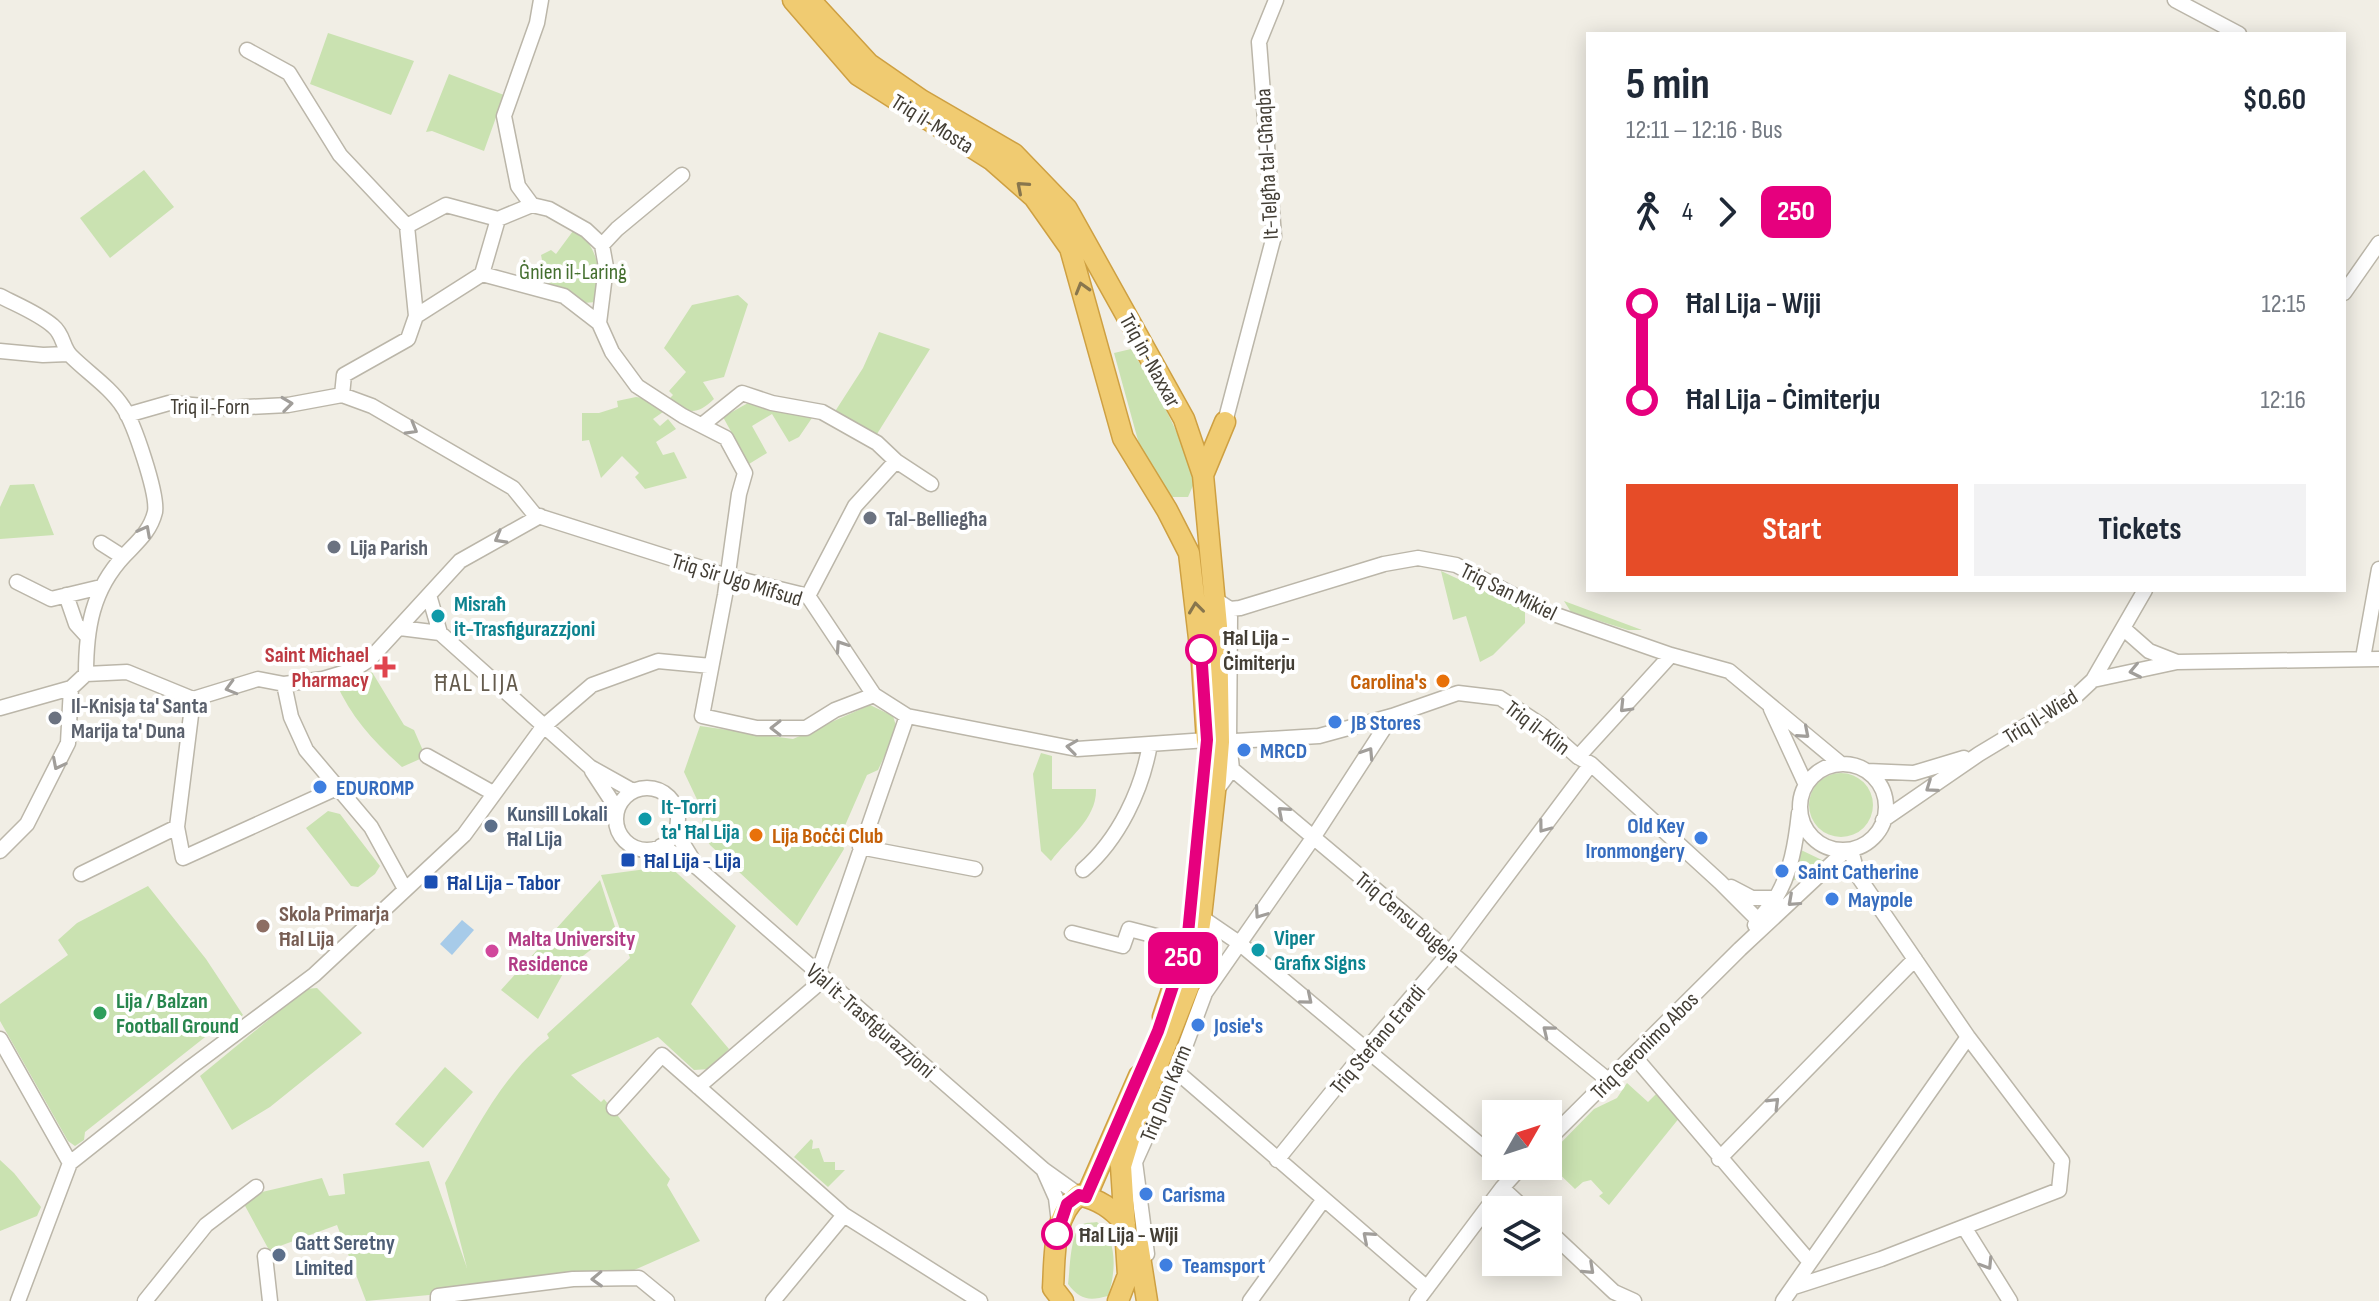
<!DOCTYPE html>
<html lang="en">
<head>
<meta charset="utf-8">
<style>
  body { margin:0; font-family:"Sofia Sans Condensed",sans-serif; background:#f2f2f3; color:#1f2937; height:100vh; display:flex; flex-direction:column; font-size:30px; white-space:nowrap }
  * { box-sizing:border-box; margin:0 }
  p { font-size:26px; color:#747a83 }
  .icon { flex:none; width:44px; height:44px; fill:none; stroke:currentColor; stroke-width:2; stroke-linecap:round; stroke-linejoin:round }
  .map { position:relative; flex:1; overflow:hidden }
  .drawer { position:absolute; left:1586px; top:32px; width:760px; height:560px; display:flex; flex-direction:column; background:#fff; border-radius:0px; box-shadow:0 4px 20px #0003 }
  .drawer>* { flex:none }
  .badge { padding:0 16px; border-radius:12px; font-size:28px; line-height:52px }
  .needle { width:52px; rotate:51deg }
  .fabs { position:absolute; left:1482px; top:1100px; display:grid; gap:16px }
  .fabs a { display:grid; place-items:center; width:80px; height:80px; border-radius:0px; background:#fff; box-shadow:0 4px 20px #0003; font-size:40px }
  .map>.badge { position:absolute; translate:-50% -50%; box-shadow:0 0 0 4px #fff }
  .legs { display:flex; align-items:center; gap:12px; height:88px; padding:0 40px; font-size:26px }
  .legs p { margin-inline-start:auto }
  .head { display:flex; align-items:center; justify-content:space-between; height:136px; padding:0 40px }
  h1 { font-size:44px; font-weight:700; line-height:60px }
  .button { display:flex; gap:16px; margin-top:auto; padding:16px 40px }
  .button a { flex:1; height:92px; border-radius:0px; background:#e64c28; color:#fff; font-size:32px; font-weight:700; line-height:92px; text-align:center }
  .button a+a { background:#f2f2f3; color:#1f2937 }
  ul { padding:0 40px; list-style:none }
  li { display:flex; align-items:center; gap:28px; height:96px; font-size:30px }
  li i { display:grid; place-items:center; width:12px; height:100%; margin:0 10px; background:currentColor }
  li i::after { content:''; width:20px; height:20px; margin:-10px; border:6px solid; border-radius:50%; background:#fff }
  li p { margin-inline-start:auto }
  li:first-child i { background:linear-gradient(#0000 50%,currentColor 0) }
  li:last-child i { background:linear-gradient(currentColor 50%,#0000 0) }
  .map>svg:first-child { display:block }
  .green { fill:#cae2b1 }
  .water { fill:#a7cbe9 }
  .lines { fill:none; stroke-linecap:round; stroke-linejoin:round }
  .minor-casing { stroke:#bbb6a9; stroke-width:17 }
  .highway-casing { stroke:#cea042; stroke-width:23 }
  .minor { stroke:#fff; stroke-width:14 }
  .highway { stroke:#f0cb71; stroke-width:20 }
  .oneway { stroke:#88764d }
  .oneway2 { stroke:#a19e9a }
  .line-1-casing { stroke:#fff; stroke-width:18 }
  .line-1 { stroke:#e6007e; stroke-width:12 }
  .worship-dot { fill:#6b7280; stroke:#fff; stroke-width:3 }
  .culture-dot { fill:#0f9aa8; stroke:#fff; stroke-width:3 }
  .stop-1-dot { fill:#fff; stroke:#e6007e; stroke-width:4 }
  .health-dot { fill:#e0444e; stroke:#fff; stroke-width:3 }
  .food-dot { fill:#e8710a; stroke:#fff; stroke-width:3 }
  .shop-dot { fill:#3f7fe0; stroke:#fff; stroke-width:3 }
  .service-dot { fill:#5c6f8a; stroke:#fff; stroke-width:3 }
  .transit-dot { fill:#1a4fb4; stroke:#fff; stroke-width:3 }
  .education-dot { fill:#8d6e63; stroke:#fff; stroke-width:3 }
  .hotel-dot { fill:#d1479c; stroke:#fff; stroke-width:3 }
  .leisure-dot { fill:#2e9e5b; stroke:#fff; stroke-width:3 }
  .labels { text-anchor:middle; stroke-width:8; stroke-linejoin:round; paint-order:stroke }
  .street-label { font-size:22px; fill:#433e35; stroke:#fff }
  .park-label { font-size:22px; fill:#446f2f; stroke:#fff }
  .worship-label { font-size:22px; font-weight:bold; fill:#5b616d; stroke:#fff; text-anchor:start }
  .culture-label { font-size:22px; font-weight:bold; fill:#0d838f; stroke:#fff; text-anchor:start }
  .stop-label { font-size:22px; font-weight:bold; fill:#433e35; stroke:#fff; text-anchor:start }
  .health-label { font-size:22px; font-weight:bold; fill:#be3a42; stroke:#fff; text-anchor:end }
  .food-label { font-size:22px; font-weight:bold; fill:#c56008; stroke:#fff; text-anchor:end }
  .shop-label { font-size:22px; font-weight:bold; fill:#366cbe; stroke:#fff; text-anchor:start }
  .service-label { font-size:22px; font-weight:bold; fill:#4e5e75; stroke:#fff; text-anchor:start }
  .transit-label { font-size:22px; font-weight:bold; fill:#164399; stroke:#fff; text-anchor:start }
  .education-label { font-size:22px; font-weight:bold; fill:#785e54; stroke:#fff; text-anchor:start }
  .hotel-label { font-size:22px; font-weight:bold; fill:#b23c85; stroke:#fff; text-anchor:start }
  .leisure-label { font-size:22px; font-weight:bold; fill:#27864d; stroke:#fff; text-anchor:start }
  .quarter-label { font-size:26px; letter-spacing:2px; fill:#655c4e; stroke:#fff }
</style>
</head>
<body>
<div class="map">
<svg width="2379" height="1301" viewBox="0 0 2379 1301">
  <rect width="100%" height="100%" fill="#f1eee5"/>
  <path class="green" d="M328 33 414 61 391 115 310 84Z
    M449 74 504 95 484 151 432 131 426 132Z
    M144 170 174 207 110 258 80 218Z
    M576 227C599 252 601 269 598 302L582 303 530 284 533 272 543 265 541 255 551 250 556 254Z
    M738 295 748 304 724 377 703 382 714 399C695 417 688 412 667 401L673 395 669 391 686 372 664 348 692 305Z
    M879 332 930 349 877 434 834 413 863 368Z
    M1131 349C1160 396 1178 428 1195 481L1188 497H1169L1139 444 1114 353Z
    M766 393 770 398 814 415 799 437 789 442 772 414 752 426 767 453 749 464 723 417Z
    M636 397 642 398 663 412 653 419 660 426 668 419 676 429 656 442 663 455 674 452 687 478 645 489 635 477 639 473 622 456 601 478 589 440 582 441V413H599L618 407 617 401Z
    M34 484 54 535 0 539V507L10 485Z
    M1441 571 1525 610V623L1493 655 1480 662 1466 616 1453 620Z
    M1564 601 1642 630H1628L1571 612Z
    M372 672 404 725 414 730 424 753 420 759 402 767C374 742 351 717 336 683Z
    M870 705 893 716 897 729 878 770 867 775 840 837 844 849 797 926 710 845 702 832V810L684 772 700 726 793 739Z
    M1041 753 1052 756V789H1096C1097 819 1068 838 1051 861L1041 851 1033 774Z
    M1809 805a32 32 0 1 1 64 0a32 32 0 1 1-64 0Z
    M328 811 340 814 380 866 375 874 358 887 351 886 306 828Z
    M1801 850 1824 861 1807 877 1791 881Z
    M669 866 736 926 691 1004 729 1049 709 1069 694 1070 658 1037 571 1075 601 1102 604 1099 670 1179 667 1185 700 1241 632 1271 472 1286 429 1295 366 1301 337 1225 269 1250 244 1204 262 1192 322 1178 329 1196 345 1194 343 1174 429 1161 467 1268 445 1183C475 1132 502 1075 549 1038L547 1034 630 958 601 875Z
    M600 880 616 930 565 970 538 1019 501 990Z
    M148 886 206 959 243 1015 223 1030H214L85 1132 84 1140 75 1146 68 1141 0 1021V1004L68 955 58 940 77 923Z
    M317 988 362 1033 270 1107 232 1130 200 1076 306 989Z
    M445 1067 473 1092 423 1148 395 1124Z
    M1627 1083 1648 1102 1658 1092 1680 1117 1609 1205 1599 1196 1603 1193 1591 1180 1583 1182 1575 1189 1548 1163V1156L1594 1109 1617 1098Z
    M811 1139 813 1141 812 1149 819 1148 824 1162H835V1170H845L828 1187 794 1157Z
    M0 1160 14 1173 41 1207 37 1216 0 1231Z
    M1097 1222C1118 1238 1116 1273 1108 1296 1089 1301 1080 1300 1068 1284 1070 1271 1070 1230 1083 1224 1087 1222 1092 1223 1097 1222Z"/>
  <path class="water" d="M462 920 474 930 452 955 440 944Z"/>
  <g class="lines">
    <g class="minor-casing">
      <path id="minor" d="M2175 0 2239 34
        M247 50 289 73 340 155 407 226
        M532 205 549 209 586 230 602 245 606 267 599 323 612 352 637 386 683 416 726 438 745 473 739 494 725 595 702 716 757 728H806L835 710 874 695
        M532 205 518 186 504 116 537 23 541 0
        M602 245 617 229 682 175
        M482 274 564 296 599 323
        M2344 293 2379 243
        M0 296C17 305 38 313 53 326 64 335 62 347 71 356 88 373 110 387 123 407 134 423 158 494 155 512 150 532 137 542 124 556 92 590 86 629 86 674
        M416 316 482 274 498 219
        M0 351 43 355 68 354
        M342 395 344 375 408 339 416 316 407 226 446 205 498 219 532 205
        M127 415 169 403 227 408 288 405 342 395 372 406 513 488 535 515 727 576 808 596 874 695 907 716 1077 749 1207 740
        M1225 422 1274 236 1259 42 1276 0
        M702 425 742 393 772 403 822 412 877 443 896 461 931 484
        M101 543 123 557
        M17 582 51 599 101 587
        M66 595 76 624 86 635
        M429 595 440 633
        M808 596 855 506 896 461
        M1215 599 1230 609 1240 608 1384 564 1418 558 1456 565 1542 610 1671 655 1729 671 1841 764
        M1230 617 1229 741 1232 769
        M400 628 440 633
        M2124 629 2149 651 2177 662
        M440 633 590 767 633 791
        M2363 658 2379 569
        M86 674 127 672 193 699 258 679 284 684 323 679 353 670 370 659 460 561 540 516
        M2093 680 2177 662 2379 659
        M284 684 291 717 306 750 371 827 405 889
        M193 699 177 827 183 858 337 788
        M0 708 71 688 86 674
        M1771 709 1806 785
        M1219 742 1319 736 1392 716 1458 693 1500 698 1543 726 1578 757 1591 764 1720 882 1758 920
        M427 756 493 793
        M1578 757 1671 655
        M1800 807a43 43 0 1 1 86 0a43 43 0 1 1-86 0Z
        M592 771 617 809
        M1867 771 1914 773 1964 758
        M616 819a31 31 0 1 1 62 0a31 31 0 1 1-62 0Z
        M1216 791 1232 769 1450 952 1608 1080
        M1883 820 1979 754 2077 695 2093 680 2145 590
        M675 831 696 865
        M661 846 698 868 1044 1170 1079 1195
        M860 847 975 869
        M0 851 27 824 68 743 71 688
        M1083 870C1119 839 1142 790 1150 744
        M81 874 177 827
        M1731 887 1752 898H1775
        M1201 917 1239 943 1496 1158
        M1755 925C1761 916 1769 908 1775 899 1791 874 1796 841 1799 813
        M1072 933 1123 946 1129 929 1187 944
        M818 973 907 716
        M0 1039 70 1163
        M1634 1056 1809 1261
        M1176 1071 1427 1288
        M698 1087 824 979
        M614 1108 662 1055 844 1215 980 1301
        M1548 1140 1740 949 1845 851
        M1719 1159 1915 959
        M1277 1160 1366 1050 1450 952 1591 764
        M1044 1171 1056 1198 1059 1223
        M1502 1188 1526 1210
        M1964 1227 2010 1301
        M1548 1230 1614 1292 1634 1301
        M1147 1254 1135 1162 1176 1071 1205 993 1313 838 1392 716
        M265 1256 270 1301
        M1794 1287 1881 1259 2059 1190 2062 1161 1968 1037 1858 876 1851 850
        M18 1301 70 1163 191 1067 314 975 464 835 543 727 592 685 658 661 711 666
        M145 1301 206 1225 256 1187
        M438 1301V1296L573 1279 639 1278 667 1301
        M773 1301 844 1215
        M1250 1301 1324 1199
        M1417 1301 1502 1188 1522 1166
        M1783 1301 1968 1037"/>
    </g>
    <g class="highway-casing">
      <path id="highway" d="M793 0 858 75 992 160 1034 197 1070 248 1123 438 1167 510 1189 553 1202 664 1207 742
        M810 0 869 64 921 100 1014 154 1067 209 1184 419 1203 475 1217 626 1219 742 1215 792 1201 917 1191 980 1131 1133 1121 1166 1128 1275 1118 1301
        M1203 475 1225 422
        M1163 1017 1186 948
        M1086 1197 1139 1076
        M1138 1244 1147 1301
        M1063 1301 1053 1288C1055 1256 1052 1217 1079 1195 1100 1200 1111 1208 1125 1223"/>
    </g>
    <use href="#minor" class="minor"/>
    <use href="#highway" class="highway"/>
  </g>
  <defs><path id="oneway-chevron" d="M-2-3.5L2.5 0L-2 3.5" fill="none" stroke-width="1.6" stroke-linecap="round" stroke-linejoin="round" transform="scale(2)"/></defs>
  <g class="oneway">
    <use href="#oneway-chevron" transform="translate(1022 187) rotate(-139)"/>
    <use href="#oneway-chevron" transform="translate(1082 288) rotate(-106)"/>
    <use href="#oneway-chevron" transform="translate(1196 608) rotate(-97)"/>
  </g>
  <g class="oneway2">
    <use href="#oneway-chevron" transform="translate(287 404) rotate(-7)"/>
    <use href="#oneway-chevron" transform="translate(412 429) rotate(30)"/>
    <use href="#oneway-chevron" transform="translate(145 531) rotate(-62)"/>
    <use href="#oneway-chevron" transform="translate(500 538) rotate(151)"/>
    <use href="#oneway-chevron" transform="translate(841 646) rotate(-124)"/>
    <use href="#oneway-chevron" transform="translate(2135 671) rotate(168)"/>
    <use href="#oneway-chevron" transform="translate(231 688) rotate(164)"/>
    <use href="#oneway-chevron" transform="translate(1625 707) rotate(134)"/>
    <use href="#oneway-chevron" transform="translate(776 728) rotate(-180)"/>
    <use href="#oneway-chevron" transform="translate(1804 733) rotate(41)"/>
    <use href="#oneway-chevron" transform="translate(1072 747) rotate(-173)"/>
    <use href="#oneway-chevron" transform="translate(1368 753) rotate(-57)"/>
    <use href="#oneway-chevron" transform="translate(58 764) rotate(117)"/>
    <use href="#oneway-chevron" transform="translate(1931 787) rotate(145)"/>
    <use href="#oneway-chevron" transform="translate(1283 812) rotate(-139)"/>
    <use href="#oneway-chevron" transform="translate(1544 827) rotate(127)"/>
    <use href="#oneway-chevron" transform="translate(1793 901) rotate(138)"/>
    <use href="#oneway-chevron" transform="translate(1260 913) rotate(125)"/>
    <use href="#oneway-chevron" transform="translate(1307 999) rotate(40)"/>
    <use href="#oneway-chevron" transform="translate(1548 1031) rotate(-141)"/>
    <use href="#oneway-chevron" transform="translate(1774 1103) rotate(-45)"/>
    <use href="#oneway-chevron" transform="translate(1368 1237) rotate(-139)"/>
    <use href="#oneway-chevron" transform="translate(1987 1264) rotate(58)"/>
    <use href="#oneway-chevron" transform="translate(1589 1269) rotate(43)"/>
    <use href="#oneway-chevron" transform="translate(597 1279) rotate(178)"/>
  </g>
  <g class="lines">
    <g class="line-1-casing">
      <path id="line-1" d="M1057 1234 1067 1204 1079 1195 1086 1197 1158 1031 1187 944 1207 740 1201 650"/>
    </g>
    <use href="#line-1" class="line-1"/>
  </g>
  <g class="worship-dot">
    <circle cx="870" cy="518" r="8"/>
    <circle cx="334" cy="547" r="8"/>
    <circle cx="55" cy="718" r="8"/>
  </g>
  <g class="culture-dot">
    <circle cx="438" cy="616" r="8"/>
    <circle cx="645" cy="819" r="8"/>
    <circle cx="1258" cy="950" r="8"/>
  </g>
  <g class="stop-1-dot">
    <circle cx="1201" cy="650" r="14"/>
    <circle cx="1057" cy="1234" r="14"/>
  </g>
  <path class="health-dot" d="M381 655h8v8h8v8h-8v8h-8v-8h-8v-8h8z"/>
  <g class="food-dot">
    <circle cx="1443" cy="681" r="8"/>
    <circle cx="756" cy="835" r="8"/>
  </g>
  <g class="shop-dot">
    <circle cx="1335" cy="722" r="8"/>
    <circle cx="1244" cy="750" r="8"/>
    <circle cx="320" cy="787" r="8"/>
    <circle cx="1701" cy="838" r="8"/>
    <circle cx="1782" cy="871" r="8"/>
    <circle cx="1832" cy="899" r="8"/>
    <circle cx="1198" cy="1025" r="8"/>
    <circle cx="1146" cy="1194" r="8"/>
    <circle cx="1166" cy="1265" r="8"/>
  </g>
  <g class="service-dot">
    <circle cx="491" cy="826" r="8"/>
    <circle cx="279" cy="1255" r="8"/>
  </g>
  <g class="transit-dot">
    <rect x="620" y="852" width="16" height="16" rx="4"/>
    <rect x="423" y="874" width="16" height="16" rx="4"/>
  </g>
  <circle class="education-dot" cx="263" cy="926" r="8"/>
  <circle class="hotel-dot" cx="492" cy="951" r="8"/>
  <circle class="leisure-dot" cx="100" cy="1013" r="8"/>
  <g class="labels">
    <g class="street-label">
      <text transform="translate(933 123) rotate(32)" y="8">Triq il-Mosta</text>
      <text transform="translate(1266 164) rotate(-93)" y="8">It-Telgħa tal-Għaqba</text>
      <text transform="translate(1151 360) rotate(61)" y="8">Triq in-Naxxar</text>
      <text x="210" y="414">Triq il-Forn</text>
      <text transform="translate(737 579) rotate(17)" y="8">Triq Sir Ugo Mifsud</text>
      <text transform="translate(1509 591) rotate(26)" y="8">Triq San Mikiel</text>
      <text transform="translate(2040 716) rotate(-32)" y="8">Triq il-Wied</text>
      <text transform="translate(1538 727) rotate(37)" y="8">Triq il-Klin</text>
      <text transform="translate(1408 917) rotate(40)" y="8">Triq Ċensu Bugeja</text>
      <text transform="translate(871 1020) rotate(41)" y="8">Vjal it-Trasfigurazzjoni</text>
      <text transform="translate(1377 1039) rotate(-50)" y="8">Triq Stefano Erardi</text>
      <text transform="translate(1644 1045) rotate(-45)" y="8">Triq Geronimo Abos</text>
      <text transform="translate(1165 1093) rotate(-68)" y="8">Triq Dun Karm</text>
    </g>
    <g class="park-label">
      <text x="573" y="279">Ġnien il-Larinġ</text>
    </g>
    <g class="worship-label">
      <text x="886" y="526">Tal-Belliegħa</text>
      <text x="350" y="555">Lija Parish</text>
      <text x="71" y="713">Il-Knisja ta' Santa<tspan x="71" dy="25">Marija ta' Duna</tspan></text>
    </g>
    <g class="culture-label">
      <text x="454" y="611">Misraħ<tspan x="454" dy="25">it-Trasfigurazzjoni</tspan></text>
      <text x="661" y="814">It-Torri<tspan x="661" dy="25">ta' Ħal Lija</tspan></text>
      <text x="1274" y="945">Viper<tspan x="1274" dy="25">Grafix Signs</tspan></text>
    </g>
    <g class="stop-label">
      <text x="1223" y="645">Ħal Lija -<tspan x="1223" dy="25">Ċimiterju</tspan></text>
      <text x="1079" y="1242">Ħal Lija - Wiji</text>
    </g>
    <g class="health-label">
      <text x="369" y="662">Saint Michael<tspan x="369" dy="25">Pharmacy</tspan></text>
    </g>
    <g class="food-label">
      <text x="1427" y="689">Carolina's</text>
      <text x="772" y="843" text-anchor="start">Lija Boċċi Club</text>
    </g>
    <g class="shop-label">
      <text x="1351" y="730">JB Stores</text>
      <text x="1260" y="758">MRCD</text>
      <text x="336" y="795">EDUROMP</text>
      <text x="1685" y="833" text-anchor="end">Old Key<tspan x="1685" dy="25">Ironmongery</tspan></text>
      <text x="1798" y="879">Saint Catherine</text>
      <text x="1848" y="907">Maypole</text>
      <text x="1214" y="1033">Josie's</text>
      <text x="1162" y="1202">Carisma</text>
      <text x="1182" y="1273">Teamsport</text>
    </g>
    <g class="service-label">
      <text x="507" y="821">Kunsill Lokali<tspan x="507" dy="25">Ħal Lija</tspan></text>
      <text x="295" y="1250">Gatt Seretny<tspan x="295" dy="25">Limited</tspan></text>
    </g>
    <g class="transit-label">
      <text x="644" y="868">Ħal Lija - Lija</text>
      <text x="447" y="890">Ħal Lija - Tabor</text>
    </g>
    <g class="education-label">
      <text x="279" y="921">Skola Primarja<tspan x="279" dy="25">Ħal Lija</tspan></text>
    </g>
    <g class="hotel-label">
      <text x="508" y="946">Malta University<tspan x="508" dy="25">Residence</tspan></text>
    </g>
    <g class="leisure-label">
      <text x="116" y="1008">Lija / Balzan<tspan x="116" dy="25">Football Ground</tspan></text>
    </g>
    <g class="quarter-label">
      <text x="477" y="691">ĦAL LIJA</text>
    </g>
  </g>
</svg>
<div class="fabs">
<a><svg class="needle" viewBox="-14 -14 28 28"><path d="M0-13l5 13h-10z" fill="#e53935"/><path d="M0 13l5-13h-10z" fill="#747a83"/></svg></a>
<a><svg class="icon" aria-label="layers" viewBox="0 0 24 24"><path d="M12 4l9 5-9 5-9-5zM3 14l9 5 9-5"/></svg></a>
</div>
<b class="badge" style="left:1183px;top:958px;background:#e6007e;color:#fff">250</b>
<section class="drawer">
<div class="head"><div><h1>5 min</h1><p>12:11 – 12:16 · Bus</p></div><b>$0.60</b></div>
<div class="legs"><svg class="icon" aria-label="walk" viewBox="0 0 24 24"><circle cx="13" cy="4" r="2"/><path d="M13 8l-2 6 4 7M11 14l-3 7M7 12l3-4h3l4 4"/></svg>4<svg class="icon" aria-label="forward" viewBox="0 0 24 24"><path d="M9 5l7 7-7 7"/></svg><b class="badge" style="background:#e6007e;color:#fff">250</b></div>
<ul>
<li><i style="color:#e6007e"></i><b>Ħal Lija - Wiji</b><p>12:15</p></li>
<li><i style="color:#e6007e"></i><b>Ħal Lija - Ċimiterju</b><p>12:16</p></li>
</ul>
<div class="button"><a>Start</a><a>Tickets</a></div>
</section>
</div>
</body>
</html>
